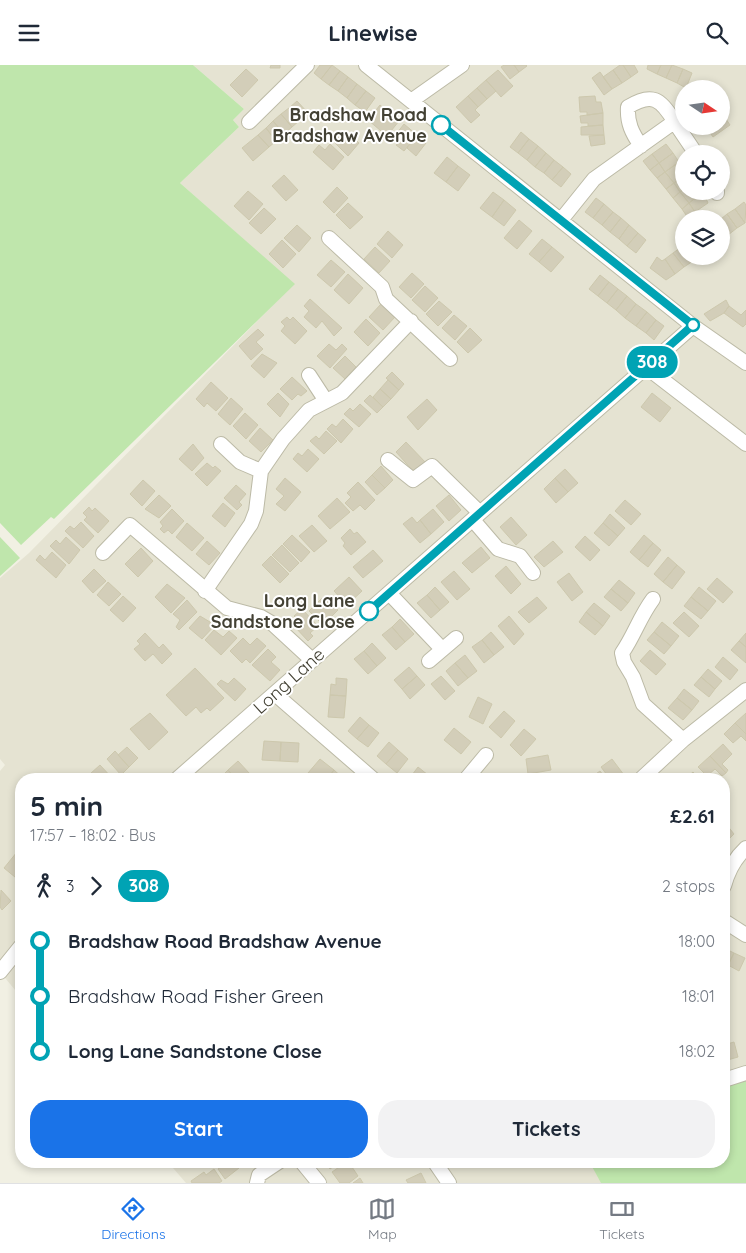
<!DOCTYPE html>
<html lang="en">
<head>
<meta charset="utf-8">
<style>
  body { margin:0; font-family:Quicksand,sans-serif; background:#f2f2f3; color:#1f2937; height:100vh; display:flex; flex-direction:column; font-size:19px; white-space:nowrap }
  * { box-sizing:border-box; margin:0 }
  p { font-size:16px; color:#747a83 }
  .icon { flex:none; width:28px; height:28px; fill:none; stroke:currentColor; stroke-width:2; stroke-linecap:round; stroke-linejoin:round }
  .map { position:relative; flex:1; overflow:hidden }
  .drawer { position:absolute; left:15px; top:708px; width:715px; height:395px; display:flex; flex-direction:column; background:#fff; border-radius:20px; box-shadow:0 2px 8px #0003 }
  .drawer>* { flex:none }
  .badge { padding:0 10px; border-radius:16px; font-size:18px; line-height:32px }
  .needle { width:32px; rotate:103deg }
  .fabs { position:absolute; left:675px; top:15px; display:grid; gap:10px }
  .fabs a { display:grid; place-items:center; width:55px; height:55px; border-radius:50%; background:#fff; box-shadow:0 2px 8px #0003; font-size:25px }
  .map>.badge { position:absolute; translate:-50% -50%; box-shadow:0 0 0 2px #fff }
  .legs { display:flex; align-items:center; gap:8px; height:55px; padding:0 15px; font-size:16px }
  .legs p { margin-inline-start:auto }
  .head { display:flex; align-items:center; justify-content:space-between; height:85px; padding:0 15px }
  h1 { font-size:28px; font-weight:700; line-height:38px }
  .button { display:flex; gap:10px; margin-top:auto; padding:10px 15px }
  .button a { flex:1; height:58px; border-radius:20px; background:#1a73e8; color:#fff; font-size:20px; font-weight:700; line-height:58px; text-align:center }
  .button a+a { background:#f2f2f3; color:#1f2937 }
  ul { padding:0 15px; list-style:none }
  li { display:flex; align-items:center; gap:18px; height:55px; font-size:19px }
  li i { display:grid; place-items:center; width:8px; height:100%; margin:0 6px; background:currentColor }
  li i::after { content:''; width:12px; height:12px; margin:-6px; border:4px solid; border-radius:50%; background:#fff }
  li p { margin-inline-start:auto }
  li:first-child i { background:linear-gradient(#0000 50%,currentColor 0) }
  li:last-child i { background:linear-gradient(currentColor 50%,#0000 0) }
  header { display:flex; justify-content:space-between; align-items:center; height:65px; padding:0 15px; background:#fff; font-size:22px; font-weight:700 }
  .tabs { display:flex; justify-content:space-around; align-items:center; height:70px; border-top:1px solid #e0e1e3; background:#fff; font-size:14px; color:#747a83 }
  .tabs a { display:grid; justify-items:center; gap:2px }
  .tabs .active { color:#1a73e8 }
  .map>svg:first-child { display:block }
  .residential { fill:#e5e3d2; fill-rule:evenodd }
  .green { fill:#bfe6ac }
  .building { fill:#d3ceb9; stroke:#cdc8ad }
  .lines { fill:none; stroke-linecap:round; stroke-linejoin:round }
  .minor-casing { stroke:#bcbaa6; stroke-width:16 }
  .minor { stroke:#fff; stroke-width:14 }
  .line-1-casing { stroke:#fff; stroke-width:11 }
  .line-1 { stroke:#00a3b4; stroke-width:8 }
  .stop-1-dot { fill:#fff; stroke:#00a3b4; stroke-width:2.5 }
  .labels { text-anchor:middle; stroke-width:4; stroke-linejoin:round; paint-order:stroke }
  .stop-label { font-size:18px; font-weight:bold; fill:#434134; stroke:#fff; text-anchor:end }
  .street-label { font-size:18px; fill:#434134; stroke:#fff }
</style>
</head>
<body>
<header><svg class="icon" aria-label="menu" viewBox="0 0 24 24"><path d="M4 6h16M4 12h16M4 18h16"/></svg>Linewise<svg class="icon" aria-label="search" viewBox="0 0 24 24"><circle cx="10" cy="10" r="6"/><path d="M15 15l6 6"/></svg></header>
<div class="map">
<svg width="746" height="1118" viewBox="0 0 746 1118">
  <rect width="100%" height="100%" fill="#f1f0e3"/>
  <path class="residential" d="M193 0H746V1118H186L167 1096H724V714H21V932L0 907V706L5 700 0 694V513L29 488 294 219 180 118 239 62 233 55 244 44ZM684 24H721V61H684ZM684 89H721V126H684ZM684 154H721V191H684Z"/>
  <path class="green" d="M0 0H193L244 44 233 55 239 62 180 118 295 219 54 454 51 452 21 480 0 458Z
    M0 472 20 493 0 511Z
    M746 1015V1118H601L589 1096H724V1022Z"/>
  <path class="building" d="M271 0H280V3H270Z
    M320 0H332L321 14 314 8Z
    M332 0 340 6 329 20 321 14Z
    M504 0H514L519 7 510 14 501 2Z
    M514 0H526L527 1 519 7Z
    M620 0H623L631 12 622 18 613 5Z
    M623 0H634L638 7 631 12Z
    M648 0H661L657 9 647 4Z
    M661 0H672L666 13 657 9Z
    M672 0 683 4 677 18 666 13Z
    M246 4 258 15 242 32 230 20Z
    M683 4 692 8 686 23 677 18Z
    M498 5 513 21 501 32 486 15Z
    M613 5 622 18 612 24 603 12Z
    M340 6 348 12 338 26 329 20Z
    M600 7 612 24 604 30 592 13Z
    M348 12 357 19 347 33 338 26Z
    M486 15 496 26 487 34 477 23Z
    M704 17 708 24H695Z
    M357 19 366 26 355 40 347 33Z
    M477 23 487 34 478 42 468 31Z
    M366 26 375 33 365 47 355 40Z
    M468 31 478 42 475 45 480 50 471 58 456 42Z
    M595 31 596 37H601L603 48 587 50V47H580L579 32Z
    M297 36 308 48 300 55 289 43Z
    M380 40 399 56 387 71 368 55Z
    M289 43 300 55 292 62 281 49Z
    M603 48V60L588 61V58H581L580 51Z
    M281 49 292 62 284 69 273 56Z
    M724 51 730 60 713 72 707 63 721 61V54Z
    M273 56 284 69 276 76 266 63Z
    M404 59 417 70 404 86 396 80 399 78 393 73Z
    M603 60 604 70H581V62Z
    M266 63 276 76 269 82 258 70Z
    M346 65 359 78 348 91 334 77Z
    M521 67 529 74 518 88 510 82Z
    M258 70 269 82 253 96 242 83Z
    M417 70 426 78 416 91 407 83Z
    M604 70 605 79 591 81 589 71Z
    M529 74 538 81 527 95 518 88Z
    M330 79 344 92 333 105 313 87 319 80 325 85Z
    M666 79 673 88 659 98 652 89Z
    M538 81 546 88 535 102 527 95Z
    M546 88 554 95 544 108 535 102Z
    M673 88 679 97 665 107 659 98Z
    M652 89 659 98 650 105 643 96Z
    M447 92 458 101 446 117 434 108Z
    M554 95 563 102 552 115 544 108Z
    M679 97 684 102V110L674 118 665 107Z
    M659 98 665 107 657 113 650 105Z
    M458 101 470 110 458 126 446 117Z
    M563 102 571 109 561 122 552 115Z
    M665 107 674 118 666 124 657 113Z
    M284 110 298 125 286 136 272 121Z
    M684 110V124L680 127 674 118Z
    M674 118 680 127 673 133 666 124Z
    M337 122 348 133 334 148 323 137Z
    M684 124V126L703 127 689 138 680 127Z
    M248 126 263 139 249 155 234 141Z
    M493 127 504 135 492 152 480 143Z
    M680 127 689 138 682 144 673 133Z
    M703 127 708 138 695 147 689 138Z
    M596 133 604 139 593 153 585 147Z
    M504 135 516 145 504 161 492 152Z
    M744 137 746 140 745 158 735 144Z
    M348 138 363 152 350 164 336 150Z
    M689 138 695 147 688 153 682 144Z
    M604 139 613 147 602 160 593 153Z
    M264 143 276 154 261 169 249 158Z
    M735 144 745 158 737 163 727 149Z
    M613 147 621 153 610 167 602 160Z
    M727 149 737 163 728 170 721 161V154Z
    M621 153 629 160 619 174 610 167Z
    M519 155 532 166 517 184 504 173Z
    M297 160 311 173 299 187 284 173Z
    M629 160 638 168 627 181 619 174Z
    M721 161 728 170 721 175Z
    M388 166 403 180 392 193 377 179Z
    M638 168 646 175 636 188 627 181Z
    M542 174 552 182 539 197 529 189Z
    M282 175 296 189 283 203 269 189Z
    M683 181 684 191H689L693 196 684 202 673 188Z
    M375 182 390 196 379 208 364 194Z
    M552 182 564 192 551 207 539 197Z
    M673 188 684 202 675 209 665 194Z
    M657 192 662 196 665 194 675 209 666 215 650 203Z
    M331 195 345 207 331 222 317 210Z
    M412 208 424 219 411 233 399 222Z
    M348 209 363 223 349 239 334 225Z
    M600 210 609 217 598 231 589 224Z
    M609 217 618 224 607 238 598 231Z
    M425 221 438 233 425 247 412 235Z
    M618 224 627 231 616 245 607 238Z
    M627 231 636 239 625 253 616 245Z
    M310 234 342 263 334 271 322 256 316 263 304 252 309 246 304 241Z
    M726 235 729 241 724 248 710 256 704 249Z
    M439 236 452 247 438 261 426 249Z
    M381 239 395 252 383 265 369 252Z
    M636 239 647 247 636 261 625 253Z
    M729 241 741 250 746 245V259L743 262 724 248Z
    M647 247 656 255 646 268 636 261Z
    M454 250 467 261 455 275 442 263Z
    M287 252 290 255 293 252 307 266 295 279 281 266 285 261 281 257Z
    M366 254 380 268 368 281 354 267Z
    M656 255 664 261 654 275 646 268Z
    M470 263 482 275 468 288 457 277Z
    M258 264 264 270 256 277 263 284 251 295 239 281Z
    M329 279 336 285 342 279 347 284 330 303 317 291Z
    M262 289 277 298 264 313 251 301Z
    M345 291 356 302 345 314 333 303Z
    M392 307 404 319 399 325 386 313Z
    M292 312 307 326 301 331 298 329 292 335 280 324Z
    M388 315 399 325 391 334 380 324Z
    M211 317 228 333 216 346 207 338 204 342 196 334Z
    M380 324 391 334 383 342 373 332Z
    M278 328 289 339 280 352 267 339Z
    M652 328 671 343 660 357 641 342Z
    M370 330 383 342 377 348 364 336Z
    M231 333 243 344 230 360 218 349Z
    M427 334 437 345 418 365 407 352Z
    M360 339 371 349 359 362 344 349 350 343 353 346Z
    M245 348 258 360 246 374 233 361Z
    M343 354 353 364 341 378 327 364 332 359 336 362Z
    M260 363 273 375 261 387 249 376Z
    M326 366 337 376 324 389 310 376 316 371 319 374Z
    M406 377 426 398 415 408 396 387Z
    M193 379 204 393 192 406 179 394Z
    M308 384 319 394 307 407 293 394 298 388 302 391Z
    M207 398 213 403 215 401 221 406 207 421 195 409Z
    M381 401 393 415 385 423 372 410Z
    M565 404 578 418 568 427 555 413Z
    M372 410 385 423 377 430 365 417Z
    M285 413 301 427 285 446 276 439 284 431 276 424Z
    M555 413 568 427 556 438 544 424Z
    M143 415 155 426 142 441 130 429Z
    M358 417 375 435 365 445 360 440 353 446 345 438 351 432 347 428Z
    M236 420 246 429 239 437 242 440 237 445 224 433Z
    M159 430 171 441 159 453 145 444Z
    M449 430 461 445 449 456 436 441Z
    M337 433 350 447 330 464 318 451Z
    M625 435 641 449 631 460 615 446Z
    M223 438 235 448 225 462 212 451Z
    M89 442 92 446 95 443 109 456 98 468 84 455 87 452 83 448Z
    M172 444 184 456 172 469 168 465 164 468 160 464 163 461 160 457Z
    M433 444 444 457 431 469 420 455Z
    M610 449 625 463 618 471 603 458Z
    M412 452 417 458 420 455 431 469 420 478 403 459Z
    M511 452 527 470 516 480 500 462Z
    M81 457 94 471 83 483 65 466 70 461 74 464Z
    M187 458 204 473 192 486 176 472Z
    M603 458 618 471 609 481 594 468Z
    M312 460 327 476 314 487 299 471Z
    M350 464 354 469 357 467 366 477 351 490 343 481 345 478 341 473Z
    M292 470 310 487 301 497 283 479Z
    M644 470 653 478 639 495 630 487Z
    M585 471 600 485 590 496 575 482Z
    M66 472 80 485 69 499 50 481 56 475 60 479Z
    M207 476 220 488 209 500 196 489Z
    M553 476 563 487 544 502 534 492Z
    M653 478 661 485 648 502 639 495Z
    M282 480 299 498 290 507 272 490Z
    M481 482 490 493 472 508 462 498Z
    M141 483 153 496 138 512 125 499Z
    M373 485 383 496 363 513 353 502Z
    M52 487 66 500 56 513 36 495 40 490 45 495Z
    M271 491 289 509 280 518 262 500Z
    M668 492 677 500 663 517 654 509Z
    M677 500 685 507 672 524 663 517Z
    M506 501 521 519 511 529 495 511Z
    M94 504 106 516 93 528 82 516Z
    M454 506 470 524 457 535 441 517Z
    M569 508 583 527 572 536 557 517Z
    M349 512 362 526 347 540 334 526Z
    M717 513 733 527 723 538 707 524Z
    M619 515 635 528 628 538 611 524Z
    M108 517 121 529 109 541 97 530Z
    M167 519 185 533 171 548 155 532Z
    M435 522 449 537 440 545 427 530Z
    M699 522 716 536 708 546 691 532Z
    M611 524 628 538 621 546 604 532Z
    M427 530 440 545 431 553 417 538Z
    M123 531 136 543 123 557 110 545Z
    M324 531 338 545 323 560 309 546Z
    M537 532 547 543 529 558 518 547Z
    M691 532 708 546 701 554 684 541Z
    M187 535 197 547 179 565 176 562 180 555 173 549Z
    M594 538 610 551 603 561 586 547Z
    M302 544 318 561 310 568 313 571 308 576 295 562 300 557 294 551Z
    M586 547 603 561 595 570 579 557Z
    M684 547 699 561 689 572 673 558Z
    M200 551 215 560 202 574 189 563Z
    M509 551 524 569 514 580 498 561Z
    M400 554 414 569 405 577 392 562Z
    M662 557 679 571 671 581 654 567Z
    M392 562 405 577 396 585 382 570Z
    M214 565 223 572 229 566 237 573 221 590 205 575Z
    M491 567 504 582 494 590 482 575Z
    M654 567 671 581 664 589 647 575Z
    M145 568 159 583 163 579 172 589 162 599 153 589 145 596 134 584 140 579 137 576Z
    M746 568V582L739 576Z
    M243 573 250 580 257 573 266 581 250 598 246 594 242 598 230 586Z
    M482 575 494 590 484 598 472 582Z
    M739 576 746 582V598L731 585Z
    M372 578 386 593 377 601 364 586Z
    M268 584 276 592 271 597 280 605 270 616 252 600Z
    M650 585 666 599 656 610 640 596Z
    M364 586 377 601 368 609 354 594Z
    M465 590 477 606 468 613 455 598Z
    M723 592 738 605 730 615 715 602Z
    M455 598 468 613 458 621 446 606Z
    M409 602 417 611 402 624 394 615Z
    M195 603 224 633 210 646 207 643 201 648 196 642 186 651 166 630Z
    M708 604 722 616 715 624 701 612Z
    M417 611 425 620 410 634 402 624Z
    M441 611 455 626 445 635 431 619Z
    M701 612 715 624 709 632 694 620Z
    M234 613 246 624 235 636 217 619 221 615 228 619Z
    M336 613 347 614 346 631 330 630 331 619 336 620Z
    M684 624 699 636 692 645 677 633Z
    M330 630 346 631 344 653 328 652Z
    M478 632 492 639 483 659 469 652Z
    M677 633 692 645 683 655 668 643Z
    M504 646 515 656 501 673 489 662Z
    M150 648 168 667 149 685 130 664Z
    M746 648V669L735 658Z
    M360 652 369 660 357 674 348 666Z
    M735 658 746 669V676L741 671 733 678 724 669Z
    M369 660 379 668 368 682 357 674Z
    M454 663 471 677 461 689 444 675Z
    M524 664 536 674 521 691 510 680Z
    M264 676 281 677 280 696 262 695Z
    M281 677 299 678 298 697 280 696Z
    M389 677 398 685 386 699 377 691Z
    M723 679 732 689 722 699 728 705 726 708 710 691Z
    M127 682 138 693 129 702 118 690Z
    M398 685 408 694 397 708 386 699Z
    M115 686 129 702 121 710 107 694Z
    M548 690 551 705 528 709 526 694Z
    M710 691 726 708 722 711 715 704 707 711 698 702Z
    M320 694 334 705 327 714H315L308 708Z
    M612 694 624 710 620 714H610L601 702Z
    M238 696 250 709 245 714H236L228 705Z
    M100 700 113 714H95L90 709Z
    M418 702 428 710 425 714H409Z
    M228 705 236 714H219Z
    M334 705 344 714H327Z
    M600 706 606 714H589Z
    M693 707 699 714H685Z
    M726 759 734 769 724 779V761Z
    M21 776V786L16 782 17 777Z
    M17 787 21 791V817L4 803Z
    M1 825 11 836 2 845 0 842Z
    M724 883 734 888 728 900 724 898Z
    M734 888 745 893 739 906 728 900Z
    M734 977 738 992 724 996V980Z
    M228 1096H234L239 1103 225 1114 218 1104Z
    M324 1096H341L330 1104Z
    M348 1096 358 1111 349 1118H340L332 1107Z
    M399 1096H411L404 1102Z
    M214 1104 222 1116 219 1118H192L191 1116 204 1107 206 1110Z
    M421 1108 426 1118H408L406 1115Z
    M360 1113 363 1118H353Z"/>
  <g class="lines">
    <g class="minor-casing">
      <path id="minor" d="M366 0 693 261 746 298
        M411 36 462 0
        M249 57 307 0
        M641 81C632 68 627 58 628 42 652 27 661 34 674 56 681 67 689 78 696 89
        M717 126V128
        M561 155 594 114 674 57
        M329 173 382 222 386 234 450 294
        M646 302 746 379
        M309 310 326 336
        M221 379 240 397 261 406
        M388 395 413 415 432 401 479 447
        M473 455 498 484 520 491 533 508
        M103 488 130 460 227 543 261 552 273 559 312 595
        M205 526 251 459 256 446 261 406 283 374 309 345 342 328 411 256
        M389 528 442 584
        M653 534C639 553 635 569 622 588L624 597 633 612 643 639 683 675
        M429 596 456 573
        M275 629 373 714
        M177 714 693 261
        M466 714 486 690
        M641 714 683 675 746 625
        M724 821C728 806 734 794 746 783
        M724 856 746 870
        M0 907 21 881
        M724 1015 746 1008
        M301 1096 319 1118
        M434 1096 449 1118
        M257 1118 259 1110 280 1096"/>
    </g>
    <use href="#minor" class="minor"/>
  </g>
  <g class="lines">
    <g class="line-1-casing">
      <path id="line-1" d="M369 546 693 260 441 60"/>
    </g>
    <use href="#line-1" class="line-1"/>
  </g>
  <g class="stop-1-dot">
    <circle cx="441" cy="60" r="9"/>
    <circle cx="693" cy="260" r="6"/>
    <circle cx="369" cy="546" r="9"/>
  </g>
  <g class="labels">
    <g class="stop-label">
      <text x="427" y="56">Bradshaw Road<tspan x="427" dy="21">Bradshaw Avenue</tspan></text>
      <text x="355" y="542">Long Lane<tspan x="355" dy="21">Sandstone Close</tspan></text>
    </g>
    <g class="street-label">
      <text transform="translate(289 616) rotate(-42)" y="6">Long Lane</text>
    </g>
  </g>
</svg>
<div class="fabs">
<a><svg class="needle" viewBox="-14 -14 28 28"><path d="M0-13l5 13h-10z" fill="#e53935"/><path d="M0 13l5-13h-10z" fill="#747a83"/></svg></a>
<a><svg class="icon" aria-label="locate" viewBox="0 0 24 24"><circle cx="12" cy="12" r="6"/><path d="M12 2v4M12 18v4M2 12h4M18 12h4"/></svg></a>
<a><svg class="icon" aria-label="layers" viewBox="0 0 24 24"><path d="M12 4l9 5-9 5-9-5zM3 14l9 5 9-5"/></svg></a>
</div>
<b class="badge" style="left:652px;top:297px;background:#00a3b4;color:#fff">308</b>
<section class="drawer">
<div class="head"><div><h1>5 min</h1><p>17:57 – 18:02 · Bus</p></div><b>£2.61</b></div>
<div class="legs"><svg class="icon" aria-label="walk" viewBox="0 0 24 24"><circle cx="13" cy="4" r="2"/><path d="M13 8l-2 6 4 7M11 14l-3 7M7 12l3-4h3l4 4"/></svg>3<svg class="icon" aria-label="forward" viewBox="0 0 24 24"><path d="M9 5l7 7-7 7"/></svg><b class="badge" style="background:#00a3b4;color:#fff">308</b><p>2 stops</p></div>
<ul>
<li><i style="color:#00a3b4"></i><b>Bradshaw Road Bradshaw Avenue</b><p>18:00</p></li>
<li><i style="color:#00a3b4"></i><span>Bradshaw Road Fisher Green</span><p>18:01</p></li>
<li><i style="color:#00a3b4"></i><b>Long Lane Sandstone Close</b><p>18:02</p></li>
</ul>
<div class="button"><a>Start</a><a>Tickets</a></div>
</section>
</div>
<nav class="tabs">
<a class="active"><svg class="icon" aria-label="directions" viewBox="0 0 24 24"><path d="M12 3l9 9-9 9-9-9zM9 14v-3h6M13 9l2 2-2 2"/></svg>Directions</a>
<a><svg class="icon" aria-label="map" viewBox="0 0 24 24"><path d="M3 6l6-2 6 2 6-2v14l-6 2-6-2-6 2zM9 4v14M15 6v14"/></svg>Map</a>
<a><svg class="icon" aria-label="tickets" viewBox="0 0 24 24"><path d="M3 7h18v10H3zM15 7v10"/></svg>Tickets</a>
</nav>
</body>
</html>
